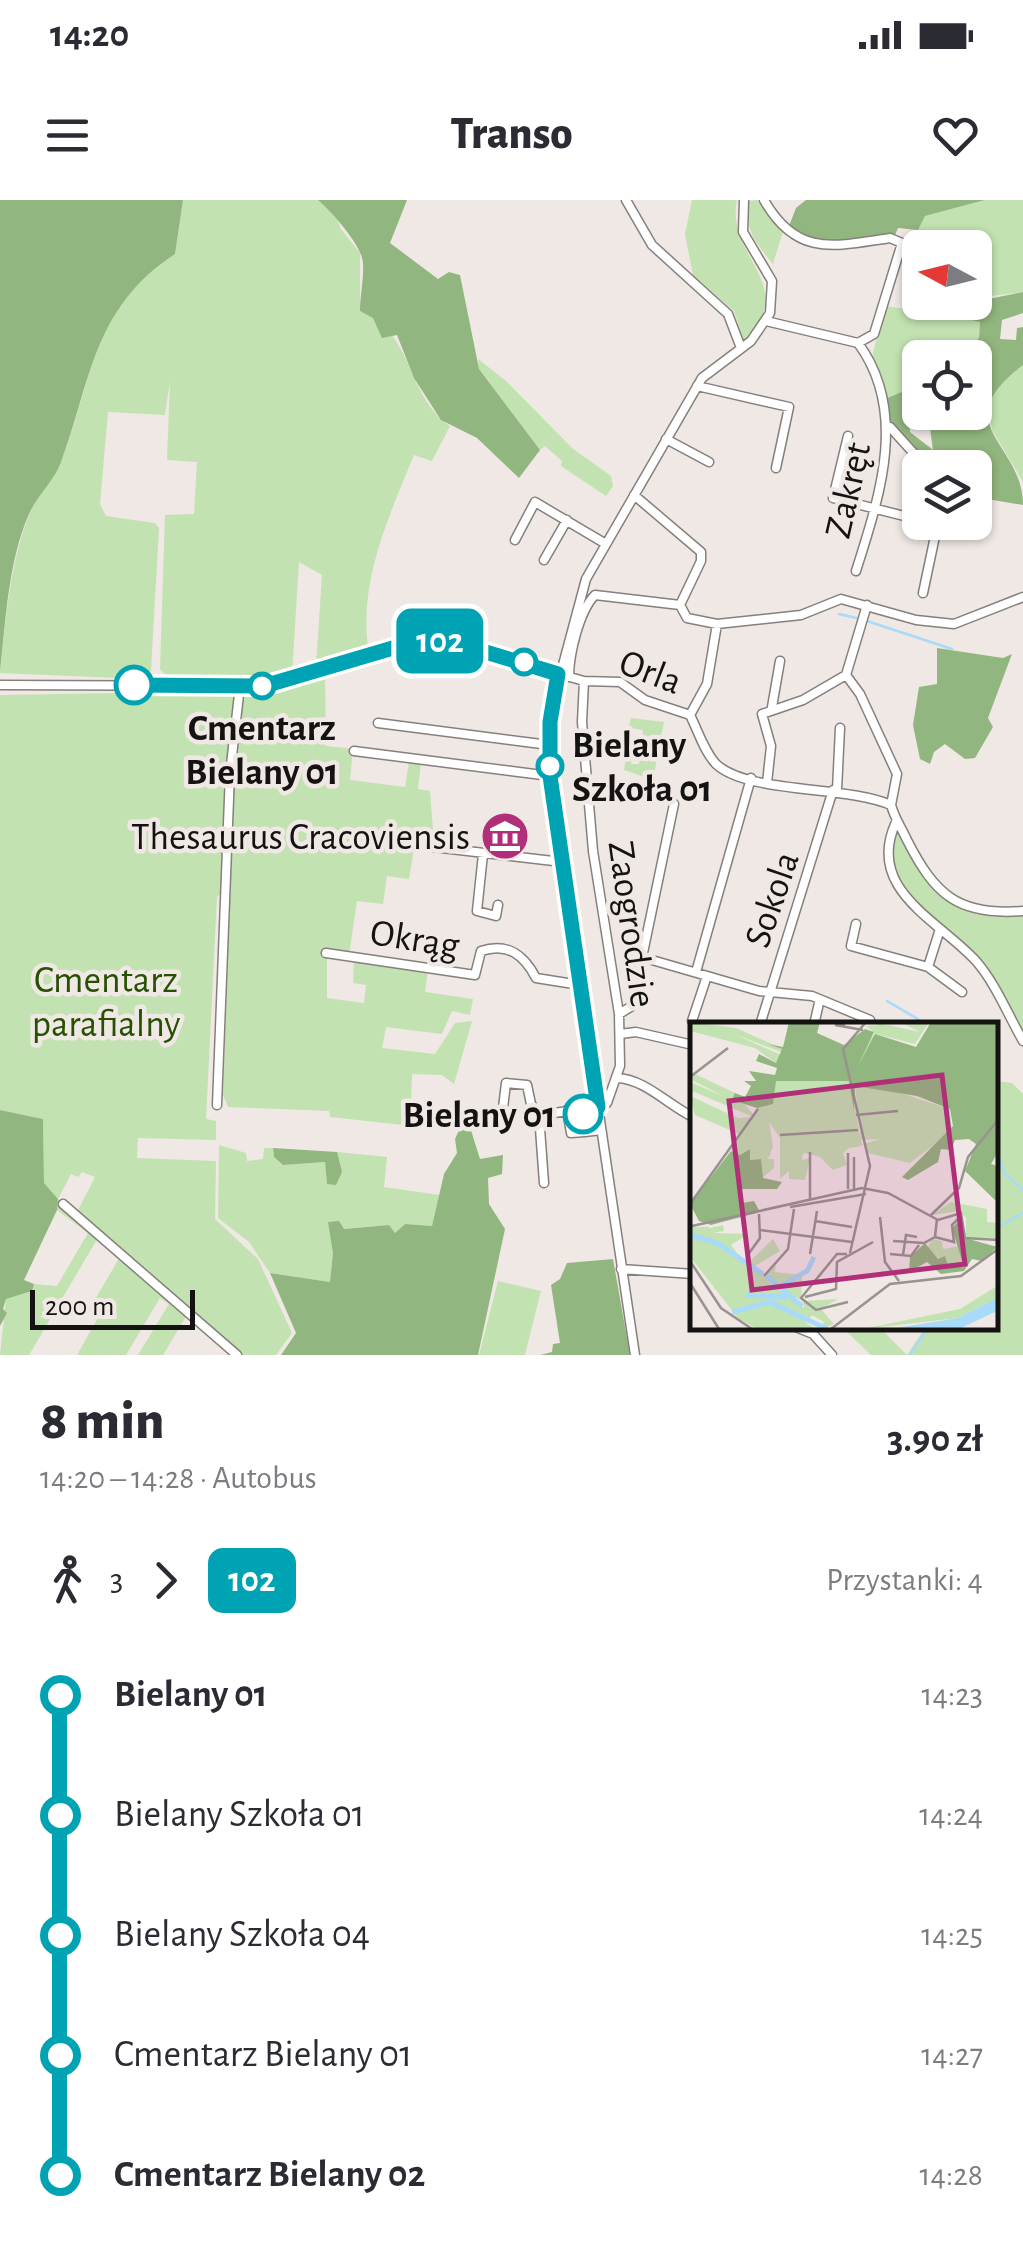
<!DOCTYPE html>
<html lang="pl">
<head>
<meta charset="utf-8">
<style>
  body { margin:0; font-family:"Alegreya Sans",sans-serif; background:#f2f2f3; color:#2b2b33; height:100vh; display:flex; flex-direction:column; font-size:38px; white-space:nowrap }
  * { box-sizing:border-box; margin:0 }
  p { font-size:32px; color:#7c7c81 }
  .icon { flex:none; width:55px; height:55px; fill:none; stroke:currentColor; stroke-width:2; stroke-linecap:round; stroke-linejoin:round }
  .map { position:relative; height:1155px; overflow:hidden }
  .details { display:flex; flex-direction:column; background:#fff; flex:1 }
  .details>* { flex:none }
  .badge { padding:0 20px; border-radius:15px; font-size:35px; line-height:65px }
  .needle { width:65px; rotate:277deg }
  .fabs { position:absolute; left:902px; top:30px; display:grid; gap:20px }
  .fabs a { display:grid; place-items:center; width:90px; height:90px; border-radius:15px; background:#fff; box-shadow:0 2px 8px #0004; font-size:50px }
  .scale { position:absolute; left:30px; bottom:25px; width:165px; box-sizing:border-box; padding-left:10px; border:5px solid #151312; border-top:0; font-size:28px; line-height:35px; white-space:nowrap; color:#151312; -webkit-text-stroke:8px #f0e8e4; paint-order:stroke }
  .map>.badge { position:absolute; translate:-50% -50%; box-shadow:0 0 0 5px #fff }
  .legs { display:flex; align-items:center; gap:15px; height:110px; padding:0 40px; font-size:32px }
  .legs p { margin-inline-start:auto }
  .headline { display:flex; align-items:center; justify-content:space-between; height:170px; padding:0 40px }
  h1 { font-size:55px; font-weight:800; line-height:75px }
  ul { padding:0 40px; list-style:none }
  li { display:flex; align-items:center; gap:35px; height:120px; font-size:38px }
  li i { display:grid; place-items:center; width:15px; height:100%; margin:0 12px; background:currentColor }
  li i::after { content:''; width:25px; height:25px; margin:-12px; border:8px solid; border-radius:50%; background:#fff }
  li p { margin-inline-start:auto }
  li:first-child i { background:linear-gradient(#0000 50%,currentColor 0) }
  li:last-child i { background:linear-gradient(currentColor 50%,#0000 0) }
  .status { display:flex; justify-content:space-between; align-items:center; height:70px; padding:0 50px; background:#fff; direction:ltr }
  .status svg { height:28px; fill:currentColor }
  header { display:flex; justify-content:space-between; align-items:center; height:130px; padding:0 40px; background:#fff; font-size:45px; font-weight:800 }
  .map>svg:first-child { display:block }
  .green { fill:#c2e2b1 }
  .forest { fill:#92b67f }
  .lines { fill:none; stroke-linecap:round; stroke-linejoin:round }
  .stream { stroke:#a8dafa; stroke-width:2.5 }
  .minor-casing { stroke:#867f7b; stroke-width:11 }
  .minor { stroke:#fff; stroke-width:8 }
  .line-1-casing { stroke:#fff; stroke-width:22 }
  .line-1 { stroke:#00a3b4; stroke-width:15 }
  .stop-1-dot { fill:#fff; stroke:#00a3b4; stroke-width:5 }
  .labels { text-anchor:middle; stroke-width:9; stroke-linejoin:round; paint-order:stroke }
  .street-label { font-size:38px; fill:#151312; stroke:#f0e8e4 }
  .stop-label { font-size:38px; font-weight:bold; fill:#151312; stroke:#f0e8e4 }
  .poi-label { font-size:38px; fill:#151312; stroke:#f0e8e4; text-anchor:end }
  .park-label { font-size:38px; fill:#265100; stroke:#f0e8e4 }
  .inset-river { fill:none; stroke:#a8dafa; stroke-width:5 }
  .inset-road { fill:none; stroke:#989390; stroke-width:2.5 }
  .view { fill:#b12e78; fill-opacity:0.15; stroke:#b12e78; stroke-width:5 }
  .inset-edge { fill:none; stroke:#151312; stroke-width:5 }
</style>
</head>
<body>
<div class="status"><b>14:20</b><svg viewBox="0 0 49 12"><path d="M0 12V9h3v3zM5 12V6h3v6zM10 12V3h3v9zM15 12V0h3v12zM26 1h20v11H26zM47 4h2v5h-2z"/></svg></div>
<header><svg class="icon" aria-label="menu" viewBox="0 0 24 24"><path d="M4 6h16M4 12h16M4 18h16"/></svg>Transo<svg class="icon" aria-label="heart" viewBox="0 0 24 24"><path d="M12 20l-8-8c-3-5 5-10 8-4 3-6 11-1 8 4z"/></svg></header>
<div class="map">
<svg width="1023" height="1155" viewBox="0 0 1023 1155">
  <rect width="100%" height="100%" fill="#f0e8e4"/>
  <path class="green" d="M183 0H318L334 10 341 29 360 53V111C413 130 406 196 450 226L432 261 414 255C389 316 359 380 368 447L316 466 322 375 299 362 292 474 260 479 168 478 160 469 165 315 194 314 197 262 167 260 170 180 165 215 108 212 100 304 106 316 155 323 159 328 151 471 142 479 0 473C6 420 9 366 29 315 36 297 53 282 60 263 96 176 86 115 175 54Z
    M692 0H737C725 58 801 84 744 142L734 111 693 75 685 34Z
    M757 0 784 28 773 64C757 44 743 29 749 1Z
    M985 0H1023V92L975 98V48L917 49 918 30 925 16Z
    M951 103H969L971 120 980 121 979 138 959 157 920 158V190L916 187 885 199 871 161 885 106 905 109Z
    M478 159 506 181 572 248 611 276 613 286 606 296 561 266 562 261 545 246 540 250 479 169Z
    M1023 165V282L992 230 988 200 998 184Z
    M325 472 326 546 353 549 350 580 405 587 409 562 421 563 418 589 430 591 434 644 415 642 409 679 387 676 383 704 357 701 349 755H327V798L364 803 366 785 353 783 354 758 428 769 425 792 473 799 470 815 452 811 442 834 386 827 382 848 435 854 455 823 472 821 454 884 442 875 412 874 411 905 451 909 448 930 330 917 329 911 228 907 223 895 234 593 243 496Z
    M126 488 232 490 235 496 221 693 217 697 206 919 216 921V940L138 938 137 958 216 961 215 1019 258 1059 292 1133 276 1155H240L77 1012 95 977 82 972 78 977 71 974 58 999 99 1036 29 1155H0L6 1099 32 1091 34 1084 57 1086 88 1033 57 1010 58 999 44 983 43 919 0 910V495L126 493Z
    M631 518 664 522 653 580 624 570 626 558 590 555 617 545 621 548 618 556H632L631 564H639L643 530 628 528Z
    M898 629 939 695 993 717 1023 714V834L991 776 898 685 889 659Z
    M996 881 1012 883 1023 894V1155H907L925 1128H996Z
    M219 945 246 953 247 961 263 959 264 948H273L274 957 283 965 325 962 327 984 337 952 387 957 384 987 440 995 432 1026 405 1024 395 1033 389 1025 343 1029 333 1053 330 1082 270 1073 249 1042 218 1018Z
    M121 1055 188 1113 163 1155H138L169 1104 160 1098 126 1155H77L99 1116 89 1110Z
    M498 1081 541 1091 525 1155H479Z
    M843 1128H880L907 1155H871Z"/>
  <path class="forest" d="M0 0H183L175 54C92 109 92 179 61 262 54 281 37 296 29 314 8 362 6 419 0 471Z
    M318 0H407L390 43 438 79 449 72 460 75 479 169 540 250 519 278 477 238 441 220 414 178 397 135 382 138 373 118 360 111C360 96 364 78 363 63 362 45 330 10 318 0Z
    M806 0H985L925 16 918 30 898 28 895 35 822 45 789 26 796 8Z
    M1023 92V113L1002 120 1000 139 1016 140 1017 128 1023 127V165C944 225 1023 242 1023 305L975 297V268L930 267 908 248 891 223 885 199 916 186 920 190V201L907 204 910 232 933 250 928 213 975 212V158L959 157 979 138 980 122 971 120 969 103Z
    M937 448 1003 458 1012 454 988 518 993 527 975 558 965 559 945 544 934 552 930 564 920 559 913 525 919 487 937 484Z
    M0 910 43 919 44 983 58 999 57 1010 24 1080 34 1084 32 1091 6 1099 3 1109 7 1113 0 1126Z
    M462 924H469L480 959 503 955 502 974 488 978 489 1004 505 1029 478 1155H281L296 1133 270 1073 330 1082 333 1053 328 1022 339 1021 344 1029 389 1025 395 1033 405 1024 432 1026 444 974 457 953 455 939Z
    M273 948 337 952 342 972 336 985 327 984 325 962 283 965 274 957Z
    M613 1059 630 1155H540L552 1152 553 1144 560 1143 551 1085 560 1079 567 1063Z"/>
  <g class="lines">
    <path class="stream" d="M839 414 861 419
      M867 421 952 449
      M887 801 928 825
      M996 949 1005 974 1023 990
      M996 1028 1023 1013
      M910 1155 928 1128"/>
    <g class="minor-casing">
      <path id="minor" d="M626 0 652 45 728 114 741 148
        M764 0C797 58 835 46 890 38L902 43 874 134 858 143
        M766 121 858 143C909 212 879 298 856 371
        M697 186 789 207 776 268
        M890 227 927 268
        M848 236 833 298 920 320
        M666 239 709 262
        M634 295 701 352V361L680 405
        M515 340 535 302 606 344
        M544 360 567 320
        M923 393 938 322
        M680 405 687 418 717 424 801 415 841 399 916 420 954 424 1023 397
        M846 475 860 494 897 574 891 605
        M846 475 867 405
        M569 477C569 455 579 411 595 395L680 405
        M584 481 582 522 593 651 619 814 620 866 607 903 598 907
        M0 485 264 486 404 442 438 440 584 481 620 482 645 500 690 515C698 531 704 551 716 564 748 594 845 585 891 605
        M772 507 780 461
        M690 515 707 484 717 424
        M378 523 549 545
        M354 551 550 576
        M767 583 771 546 762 514 803 500 846 475
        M837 590 840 528
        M891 605C895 619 901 627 907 640 935 695 958 716 1023 711
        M896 622C865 689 937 719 976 761 996 784 1008 815 1023 841
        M416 645 562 662
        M483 654 477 711 496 716 498 705
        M856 724 851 746 928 767 962 792
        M326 753 475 775 481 751C508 742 524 755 536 778L580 785
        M645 758 759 791 812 796 870 820
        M928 767 940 729
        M696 772 751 578
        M619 814 632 806 674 604
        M692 821 707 776
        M760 825 833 590
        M814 825 819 803
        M620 834 636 832 693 845
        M617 878C645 879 668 905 693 917
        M217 905 230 573 240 486
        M503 908 506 883 527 885 531 904 539 915 598 907
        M582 908 585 932 601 930
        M567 910 571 933 585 932
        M539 915 544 983
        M63 1004 237 1155
        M621 1069 693 1074
        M798 1128 813 1134 832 1155
        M635 1155 553 605 549 545 553 502 586 379 702 178 751 141 770 113 772 81 743 32 744 0"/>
    </g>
    <use href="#minor" class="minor"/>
  </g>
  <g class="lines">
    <g class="line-1-casing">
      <path id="line-1" d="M134 485 264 486 420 440 466 446 558 474 550 522V576L598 907 582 908 583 914"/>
    </g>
    <use href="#line-1" class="line-1"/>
  </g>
  <defs>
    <g id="museum-disc" transform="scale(2.5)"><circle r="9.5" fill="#b12e78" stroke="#f0e8e4"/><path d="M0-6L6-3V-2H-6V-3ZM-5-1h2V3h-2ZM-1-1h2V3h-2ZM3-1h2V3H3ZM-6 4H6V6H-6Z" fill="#fff"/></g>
  </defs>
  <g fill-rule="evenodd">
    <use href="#museum-disc" x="505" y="636"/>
  </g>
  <g class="stop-1-dot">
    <circle cx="524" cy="462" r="12"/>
    <circle cx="134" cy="485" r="18"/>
    <circle cx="262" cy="486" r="12"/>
    <circle cx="550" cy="566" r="12"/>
    <circle cx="583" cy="914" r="18"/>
  </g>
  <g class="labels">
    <g class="street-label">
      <text transform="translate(847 290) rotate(-77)" y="13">Zakręt</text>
      <text transform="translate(651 471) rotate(21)" y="13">Orla</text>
      <text transform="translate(771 699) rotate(-71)" y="13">Sokola</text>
      <text transform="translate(633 724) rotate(82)" y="13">Zaogrodzie</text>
      <text transform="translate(415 738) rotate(9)" y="13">Okrąg</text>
    </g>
    <g class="stop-label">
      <text x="262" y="540">Cmentarz<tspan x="262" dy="44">Bielany 01</tspan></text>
      <text x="572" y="557" text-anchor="start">Bielany<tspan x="572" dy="44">Szkoła 01</tspan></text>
      <text x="556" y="927" text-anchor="end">Bielany 01</text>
    </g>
    <g class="poi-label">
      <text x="470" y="649">Thesaurus Cracoviensis</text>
    </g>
    <g class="park-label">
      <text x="106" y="792">Cmentarz<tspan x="106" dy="44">parafialny</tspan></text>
    </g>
  </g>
  <g transform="translate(690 822)">
    <rect width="308" height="308" fill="#f0e8e4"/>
    <path d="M0 0 46 6 93 27 99 14 104 25 107 17 117 20 123 38 94 36V31L44 12 91 33 86 41 65 26 0 9ZM184 0 230 10 210 0H239L225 22 186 12 174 34 181 43 163 45 185 11 176 4 189 3ZM5 52 45 71 63 92 85 59H160L172 124 159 126 153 131 157 143 143 148 130 135 113 131 112 138 120 136 115 158 99 157V149L90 157V116L79 100 83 125 78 137H84V146L72 156 70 137 60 138V127L50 133 41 128 51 113 5 93 0 74 48 96 63 95 0 68V60L35 75 0 57ZM165 64 195 66 260 87 262 109 220 141 178 131 173 122 191 117 171 118ZM261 180 297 187V200L307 201V217L276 216V196L269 189 242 193ZM6 197 20 206 33 203 34 209 22 211 58 212 41 223 56 243 83 217 90 229 60 247 75 252 86 243 85 250 112 253 111 277 96 272 114 286 113 279 148 277 131 287 144 302 130 307 134 300 122 293 116 301 126 307H67L48 296 1 236 2 205H19ZM242 217 252 219 253 227 270 224 276 242 258 244 237 227ZM307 264V276L268 296 173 307 270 287Z" fill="#c2e2b1"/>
    <path d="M99 0H130L127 11 154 23 175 7 184 10 167 46 185 12 226 25 241 0H307L308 130 301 142 307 144V180L275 149 286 122 279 117 265 118 261 128 251 127 248 140 218 158 212 155 263 104 260 87 227 74 165 64 164 88 159 59H86L83 82 67 86 42 78 45 71 55 75 61 64 54 59H66L59 49 85 53 87 46 66 39 69 32 86 41 92 27 78 22 93 25ZM60 127V138L71 137 73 156 92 160 87 167H49L52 181 64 179 70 190 21 203 9 199 0 182 41 129 50 133ZM268 200 272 215 307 225 292 239 282 237 274 249 251 252 237 240 219 250 220 235 235 221 248 237 255 234 258 244 274 245 262 206Z" fill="#92b67f"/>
    <path d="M307 276V289L269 307H200L268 296Z" fill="#a8dafa"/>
    <path class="inset-river" d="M1 213 27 221 73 252M77 254 112 284M95 272 94 262 117 249 124 235M56 273 97 275M42 290 80 280 137 307M231 307 269 300 308 279"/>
    <path class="inset-road" d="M155 3H145L173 8M0 55 38 26M166 93 208 89M90 113 168 108M158 167V131M164 167V135M120 177V130M0 182 68 87M100 185 176 172M241 193 269 166 278 135 308 98M190 195 195 240 209 259M125 199 162 205M2 204 172 166 198 171 248 198 271 191 275 216 308 218M70 208 162 220M245 215 264 220 262 203 272 193M203 219 234 221 245 215 247 197M160 231 180 144 153 27 176 0M120 232 127 189M157 232H147L111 276 126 288 158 280M200 232 221 234 229 223M213 233 216 213 227 215M57 234 70 216 69 192M0 239 31 286 62 307M74 254 98 227 104 187M0 261 29 307M115 275 146 267 147 240 183 220M141 307 200 262 271 254 308 227"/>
    <path class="view" d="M252 53 275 242 62 268 39 79Z"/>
    <rect width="308" height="308" class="inset-edge"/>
  </g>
</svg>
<div class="fabs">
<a><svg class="needle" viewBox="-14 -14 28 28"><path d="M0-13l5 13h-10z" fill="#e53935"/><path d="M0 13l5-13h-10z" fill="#7c7c81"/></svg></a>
<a><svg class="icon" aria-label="locate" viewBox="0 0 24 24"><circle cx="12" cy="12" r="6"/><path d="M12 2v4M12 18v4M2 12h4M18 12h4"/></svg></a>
<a><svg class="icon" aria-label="layers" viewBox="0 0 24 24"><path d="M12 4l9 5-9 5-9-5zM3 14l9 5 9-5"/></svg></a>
</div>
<div class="scale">200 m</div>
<b class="badge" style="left:440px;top:441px;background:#00a3b4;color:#fff">102</b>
</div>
<section class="details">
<div class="headline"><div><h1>8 min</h1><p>14:20 – 14:28 · Autobus</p></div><b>3.90 zł</b></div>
<div class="legs"><svg class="icon" aria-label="walk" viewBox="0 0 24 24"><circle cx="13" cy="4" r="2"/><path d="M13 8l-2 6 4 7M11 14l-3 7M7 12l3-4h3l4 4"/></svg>3<svg class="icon" aria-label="forward" viewBox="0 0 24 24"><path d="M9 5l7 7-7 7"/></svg><b class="badge" style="background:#00a3b4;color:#fff">102</b><p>Przystanki: 4</p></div>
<ul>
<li><i style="color:#00a3b4"></i><b>Bielany 01</b><p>14:23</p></li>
<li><i style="color:#00a3b4"></i><span>Bielany Szkoła 01</span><p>14:24</p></li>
<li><i style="color:#00a3b4"></i><span>Bielany Szkoła 04</span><p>14:25</p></li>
<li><i style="color:#00a3b4"></i><span>Cmentarz Bielany 01</span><p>14:27</p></li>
<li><i style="color:#00a3b4"></i><b>Cmentarz Bielany 02</b><p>14:28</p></li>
</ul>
</section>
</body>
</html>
